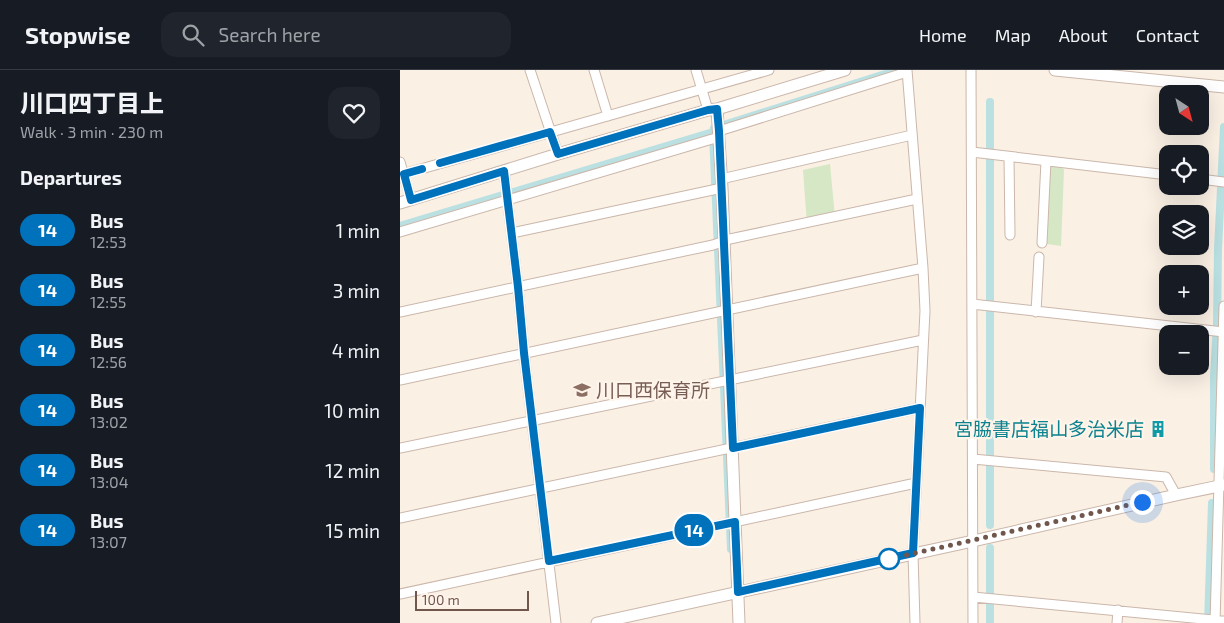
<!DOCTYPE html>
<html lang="en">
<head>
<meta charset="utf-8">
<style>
  body { margin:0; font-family:"Exo 2","Noto Sans JP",sans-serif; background:#20242c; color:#f1f3f6; height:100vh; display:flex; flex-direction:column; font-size:19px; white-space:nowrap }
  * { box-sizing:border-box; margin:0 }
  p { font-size:16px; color:#9ea1a6 }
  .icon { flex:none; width:28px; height:28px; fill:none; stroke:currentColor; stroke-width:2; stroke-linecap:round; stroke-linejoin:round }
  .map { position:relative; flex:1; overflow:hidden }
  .sheet { display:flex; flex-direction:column; background:#171b24; width:400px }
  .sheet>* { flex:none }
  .badge { padding:0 10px; border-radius:16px; font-size:18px; line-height:32px }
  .needle { width:32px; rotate:144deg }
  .controls { position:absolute; left:759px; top:15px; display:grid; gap:10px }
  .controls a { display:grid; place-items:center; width:50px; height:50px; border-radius:10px; background:#171b24; box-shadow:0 5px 20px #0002; font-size:25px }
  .scale { position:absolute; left:15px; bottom:12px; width:114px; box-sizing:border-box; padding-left:5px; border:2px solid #71564c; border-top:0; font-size:14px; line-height:18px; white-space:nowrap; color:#71564c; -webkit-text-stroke:4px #fef4ea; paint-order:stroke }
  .you { position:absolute; width:25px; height:25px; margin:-12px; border:4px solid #fff; border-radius:50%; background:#1a73e8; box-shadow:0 0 0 8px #1a73e833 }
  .map>.badge { position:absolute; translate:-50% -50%; box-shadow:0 0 0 2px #fff }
  h2 { padding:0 20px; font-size:19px; line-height:45px }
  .round { display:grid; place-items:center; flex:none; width:52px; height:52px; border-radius:15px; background:#20242c }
  .overview { display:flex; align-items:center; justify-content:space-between; height:85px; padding:0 20px }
  h1 { font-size:24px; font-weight:800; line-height:38px }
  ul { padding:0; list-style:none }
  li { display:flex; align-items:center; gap:15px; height:60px; padding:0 20px }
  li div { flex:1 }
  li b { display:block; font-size:19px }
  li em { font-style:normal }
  li .badge { min-width:55px; font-weight:700; text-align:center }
  header { display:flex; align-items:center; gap:30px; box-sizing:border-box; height:70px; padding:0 25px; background:#171b24; border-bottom:1px solid #363941 }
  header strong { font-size:24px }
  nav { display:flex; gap:28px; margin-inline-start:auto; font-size:18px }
  .search { width:350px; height:45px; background:#20242c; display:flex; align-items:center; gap:12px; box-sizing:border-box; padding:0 18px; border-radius:15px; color:#9ea1a6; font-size:19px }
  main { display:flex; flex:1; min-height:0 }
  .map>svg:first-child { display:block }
  .green { fill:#d5e7c4 }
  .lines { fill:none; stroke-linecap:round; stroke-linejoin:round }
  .canal { stroke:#bae0e2; stroke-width:8 }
  .minor-casing { stroke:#cbb7ab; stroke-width:11 }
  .tertiary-casing { stroke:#cbb7ab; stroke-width:13 }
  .minor { stroke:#fff; stroke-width:9 }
  .tertiary { stroke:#fff; stroke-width:11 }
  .line-casing { stroke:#fff; stroke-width:11 }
  .line { stroke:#0072bc; stroke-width:8 }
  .walk { stroke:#71564c; stroke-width:5; stroke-dasharray:0 9 }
  .stop-dot { fill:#fff; stroke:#0072bc; stroke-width:2.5 }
  .labels { text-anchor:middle; stroke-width:4.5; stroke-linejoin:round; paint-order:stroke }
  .education-label { font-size:19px; fill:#785e54; stroke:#fef4ea; text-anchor:start }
  .culture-label { font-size:19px; fill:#0d838f; stroke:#fef4ea; text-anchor:end }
</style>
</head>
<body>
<header>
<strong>Stopwise</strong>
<div class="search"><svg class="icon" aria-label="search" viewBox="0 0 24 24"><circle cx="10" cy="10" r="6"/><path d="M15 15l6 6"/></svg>Search here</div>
<nav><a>Home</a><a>Map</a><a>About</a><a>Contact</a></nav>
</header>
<main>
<section class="sheet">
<div class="overview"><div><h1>川口四丁目上</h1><p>Walk · 3 min · 230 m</p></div><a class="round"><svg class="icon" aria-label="heart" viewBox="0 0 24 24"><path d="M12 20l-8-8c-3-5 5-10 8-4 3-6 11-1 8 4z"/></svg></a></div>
<h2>Departures</h2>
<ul>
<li><span class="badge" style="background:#0072bc;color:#fff">14</span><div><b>Bus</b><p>12:53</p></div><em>1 min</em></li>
<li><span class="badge" style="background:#0072bc;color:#fff">14</span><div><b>Bus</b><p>12:55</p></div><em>3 min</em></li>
<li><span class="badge" style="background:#0072bc;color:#fff">14</span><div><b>Bus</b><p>12:56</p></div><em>4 min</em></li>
<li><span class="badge" style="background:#0072bc;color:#fff">14</span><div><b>Bus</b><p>13:02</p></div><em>10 min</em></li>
<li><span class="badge" style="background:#0072bc;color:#fff">14</span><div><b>Bus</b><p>13:04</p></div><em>12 min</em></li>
<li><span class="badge" style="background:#0072bc;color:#fff">14</span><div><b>Bus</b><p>13:07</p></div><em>15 min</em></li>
</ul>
</section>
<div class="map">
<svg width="824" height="553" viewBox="0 0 824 553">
  <rect width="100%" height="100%" fill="#faf0e4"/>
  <path class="green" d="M430 94 435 148 407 154 403 100Z
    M649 96H661L664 100 661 176 647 174Z"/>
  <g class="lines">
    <path class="canal" d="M590 32V455
      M313 64 331 479
      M0 156 313 62 314 58 498 0
      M814 399V306L817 255 818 179 824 57
      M590 553V478
      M808 553 812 433"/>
    <g class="minor-casing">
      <path id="minor" d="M130 0 158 84
        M194 0 208 46
        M296 0 308 40
        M507 0 523 198 525 241 513 483 515 553
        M571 0 573 553
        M319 61 507 2
        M572 82 768 105
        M609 87 610 165
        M0 92 11 129
        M104 101 118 217 124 283 156 553
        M0 105 369 0
        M321 109 512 65
        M800 109 824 112
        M0 162 319 67
        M112 163 322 118
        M642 173 646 91
        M572 234 824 262
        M0 242 313 175 330 169 517 129
        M636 242 639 187
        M0 310C174 272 349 236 523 198
        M0 378 523 270
        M573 389 766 407 776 425
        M0 448 520 338
        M0 524 516 413
        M573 527 824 551
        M717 553 718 540
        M815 553 824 236"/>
    </g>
    <g class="tertiary-casing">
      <path id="tertiary" d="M655 0 824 17
        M317 39 322 118 339 553
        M0 133 158 84 308 40 317 39 445 0
        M197 553 573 471 776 425 824 415"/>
    </g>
    <use href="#minor" class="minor"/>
    <use href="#tertiary" class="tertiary"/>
  </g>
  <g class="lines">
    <g class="line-casing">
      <path id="line" d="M22 99 4 104 11 130 104 101 118 217 124 283 149 491 335 452 338 522 513 483 520 338 333 378 319 61 317 39 308 40 158 84 150 62 40 93"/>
    </g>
    <use href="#line" class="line"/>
    <path class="walk" d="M489 489 742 432"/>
  </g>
  <defs>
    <g id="school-bare" transform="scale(1.35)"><path d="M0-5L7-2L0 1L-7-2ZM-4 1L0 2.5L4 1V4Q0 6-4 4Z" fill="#8d6e63" stroke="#fef4ea" stroke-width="2.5" paint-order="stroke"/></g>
    <g id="building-bare" transform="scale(1.35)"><path d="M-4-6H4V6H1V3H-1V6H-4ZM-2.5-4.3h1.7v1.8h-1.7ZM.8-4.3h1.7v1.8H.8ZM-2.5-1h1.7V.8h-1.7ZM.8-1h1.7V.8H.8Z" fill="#0f9aa8" stroke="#fef4ea" stroke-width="2.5" paint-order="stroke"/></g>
  </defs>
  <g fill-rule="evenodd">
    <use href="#school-bare" x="182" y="320"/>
    <use href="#building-bare" x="758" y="359"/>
  </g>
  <circle class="stop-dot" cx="489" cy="489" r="10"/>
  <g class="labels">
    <g class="education-label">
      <text x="196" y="327">川口西保育所</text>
    </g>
    <g class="culture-label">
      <text x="744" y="366">宮脇書店福山多治米店</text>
    </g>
  </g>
</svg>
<div class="controls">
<a><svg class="needle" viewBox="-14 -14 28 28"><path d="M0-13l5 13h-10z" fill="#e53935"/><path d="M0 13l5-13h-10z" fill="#9ea1a6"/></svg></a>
<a><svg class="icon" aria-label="locate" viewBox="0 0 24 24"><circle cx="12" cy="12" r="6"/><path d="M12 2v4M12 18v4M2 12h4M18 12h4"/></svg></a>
<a><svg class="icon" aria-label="layers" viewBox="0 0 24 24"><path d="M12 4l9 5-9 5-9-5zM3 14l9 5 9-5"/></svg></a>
<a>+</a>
<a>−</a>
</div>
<div class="scale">100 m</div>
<div class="you" style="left:742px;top:432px"></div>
<b class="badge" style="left:294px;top:460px;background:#0072bc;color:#fff">14</b>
</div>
</main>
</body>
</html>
